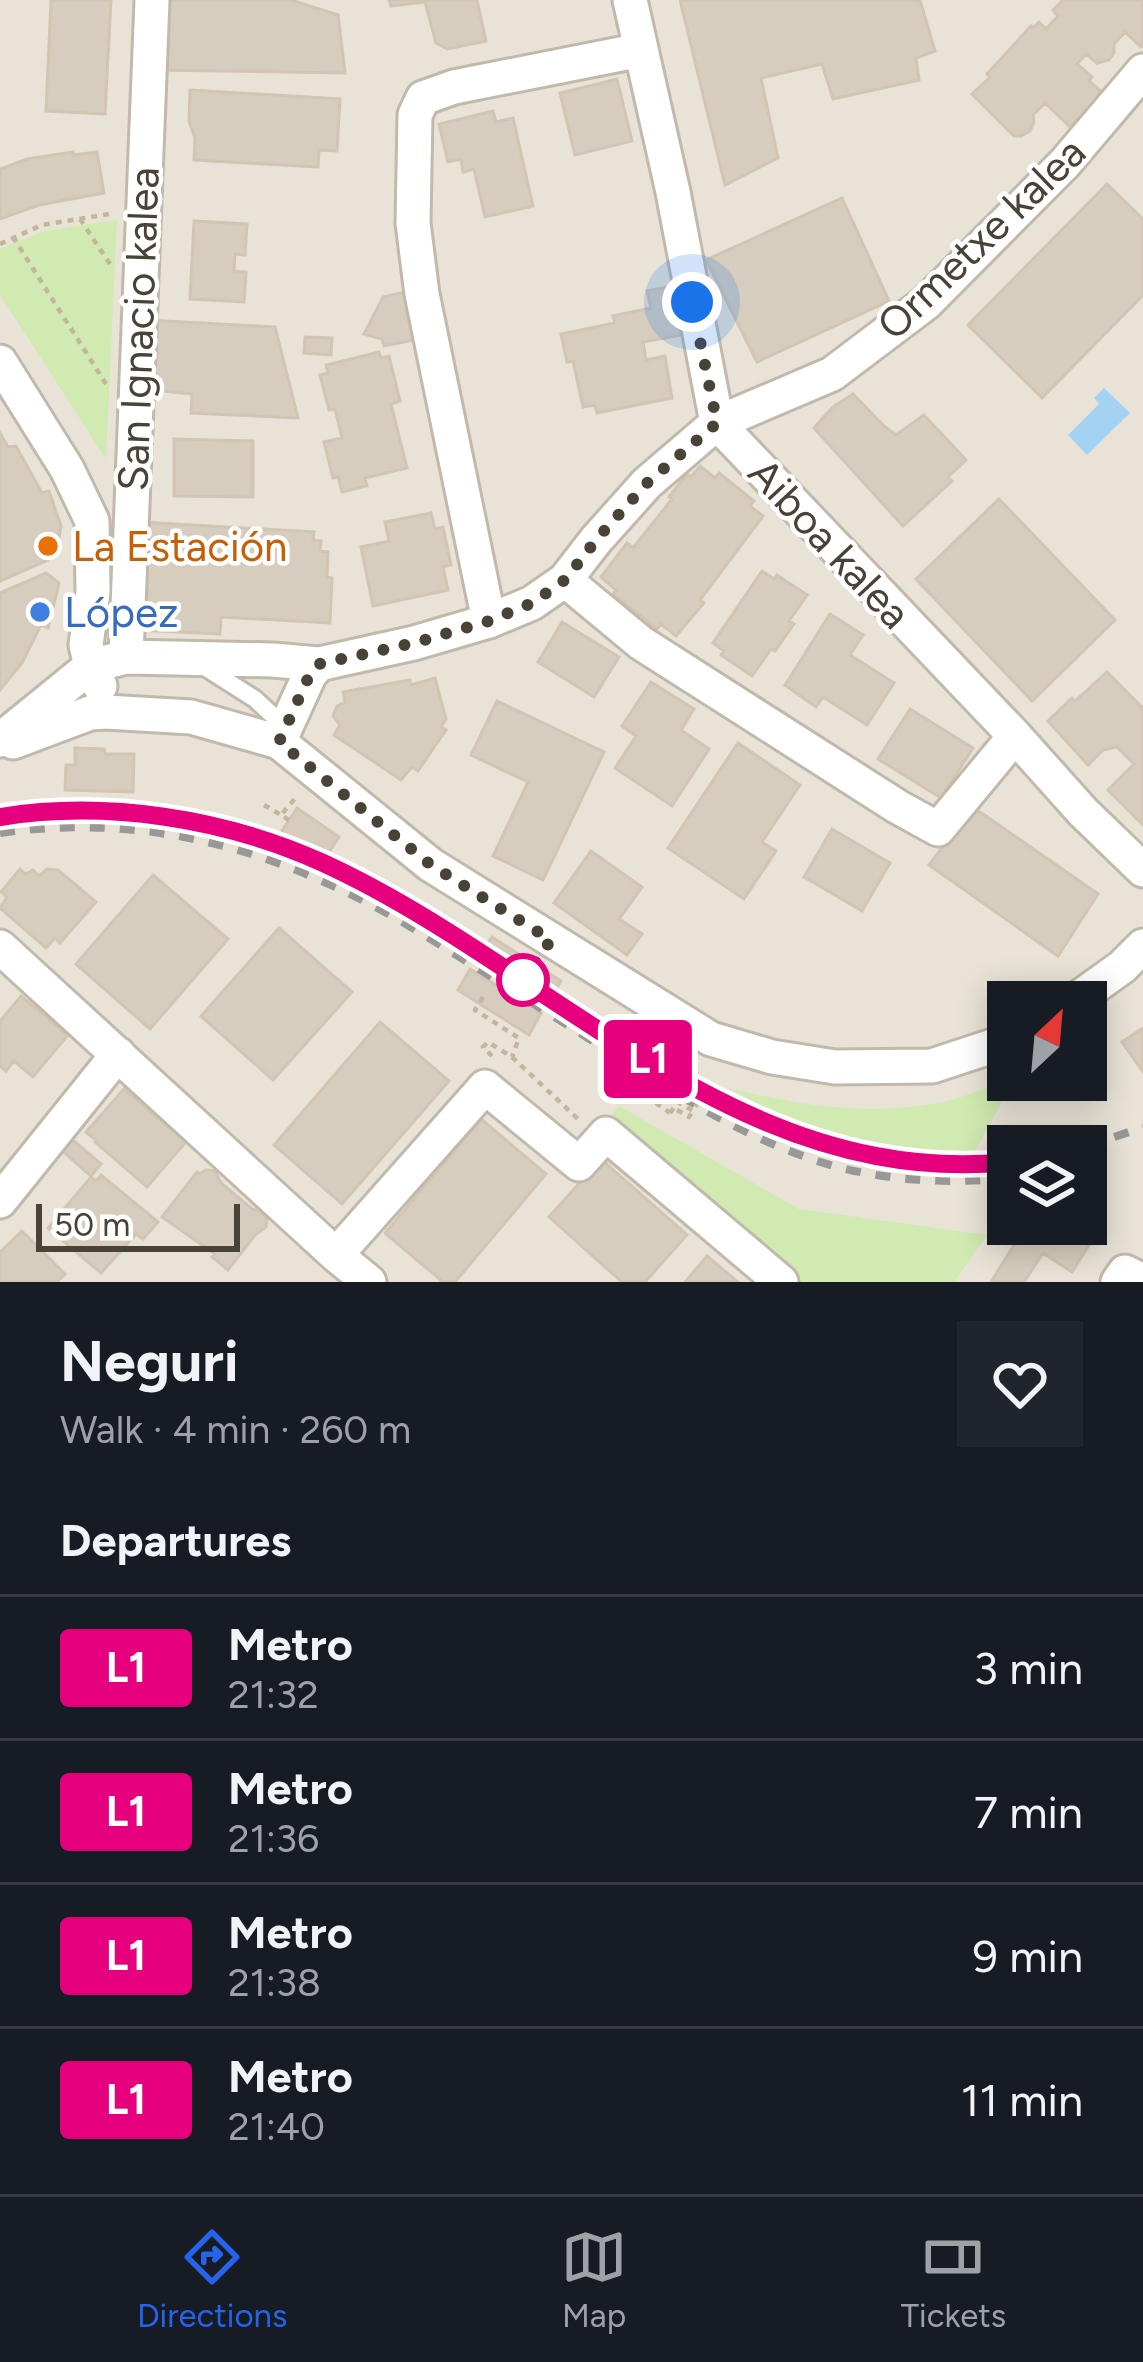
<!DOCTYPE html>
<html lang="en">
<head>
<meta charset="utf-8">
<style>
  body { margin:0; font-family:Figtree,sans-serif; background:#20242c; color:#f1f3f6; height:100vh; display:flex; flex-direction:column; font-size:45px; white-space:nowrap }
  * { box-sizing:border-box; margin:0 }
  p { font-size:39px; color:#9ea1a6 }
  .icon { flex:none; width:66px; height:66px; fill:none; stroke:currentColor; stroke-width:2; stroke-linecap:round; stroke-linejoin:round }
  .map { position:relative; height:1282px; overflow:hidden }
  .sheet { display:flex; flex-direction:column; background:#171b24; flex:1 }
  .sheet>* { flex:none }
  .badge { padding:0 24px; border-radius:9px; font-size:42px; line-height:78px }
  .needle { width:78px; rotate:26deg }
  .buttons { position:absolute; left:987px; top:981px; display:grid; gap:24px }
  .buttons a { display:grid; place-items:center; width:120px; height:120px; border-radius:0px; background:#171b24; box-shadow:0 6px 30px #0003; font-size:60px }
  .scale { position:absolute; left:36px; bottom:30px; width:204px; box-sizing:border-box; padding-left:12px; border:6px solid #494237; border-top:0; font-size:33px; line-height:42px; white-space:nowrap; color:#494237; -webkit-text-stroke:9px #fff; paint-order:stroke }
  .you { position:absolute; width:60px; height:60px; margin:-30px; border:9px solid #fff; border-radius:50%; background:#1a73e8; box-shadow:0 0 0 18px #1a73e833 }
  .map>.badge { position:absolute; translate:-50% -50%; box-shadow:0 0 0 6px #fff }
  h2 { padding:0 60px; font-size:45px; line-height:108px }
  .round { display:grid; place-items:center; flex:none; width:126px; height:126px; border-radius:0px; background:#20242c }
  .overview { display:flex; align-items:center; justify-content:space-between; height:204px; padding:0 60px }
  h1 { font-size:57px; font-weight:700; line-height:90px }
  ul { padding:0; list-style:none }
  li { display:flex; align-items:center; gap:36px; height:144px; padding:0 60px; border-top:3px solid #363941 }
  li div { flex:1 }
  li b { display:block; font-size:45px }
  li em { font-style:normal }
  li .badge { min-width:132px; font-weight:700; text-align:center }
  .dock { display:flex; justify-content:space-around; align-items:center; height:168px; border-top:3px solid #363941; background:#171b24; font-size:33px; color:#9ea1a6 }
  .dock a { display:grid; justify-items:center; gap:6px }
  .dock .selected { color:#2563eb }
  .map>svg:first-child { display:block }
  .residential { fill:#e9e3d7; fill-rule:evenodd }
  .green { fill:#d0eab1 }
  .water { fill:#a4d2f3 }
  .building { fill:#d7cdbe; stroke:#d2c5b1; stroke-width:3 }
  .lines { fill:none; stroke-linecap:round; stroke-linejoin:round }
  .lane-casing { stroke:#c1b9ab; stroke-width:22 }
  .street-casing { stroke:#c1b9ab; stroke-width:39 }
  .path { stroke:#c3b69c; stroke-width:4.5; stroke-dasharray:6 6; stroke-linecap:butt }
  .lane { stroke:#fff; stroke-width:16 }
  .street { stroke:#fff; stroke-width:33 }
  .rail { stroke:#989898; stroke-width:8; stroke-dasharray:15 15; stroke-linecap:butt }
  .path-bridge { stroke:#c3b69c; stroke-width:4.5; stroke-dasharray:6 6; stroke-linecap:butt }
  .line-casing { stroke:#fff; stroke-width:27 }
  .line { stroke:#e6007e; stroke-width:18 }
  .walk { stroke:#494237; stroke-width:12; stroke-dasharray:0 21.6 }
  .food-dot { fill:#e8710a; stroke:#fff; stroke-width:4.5 }
  .shop-dot { fill:#3f7fe0; stroke:#fff; stroke-width:4.5 }
  .stop-dot { fill:#fff; stroke:#e6007e; stroke-width:6 }
  .labels { text-anchor:middle; stroke-width:9; stroke-linejoin:round; paint-order:stroke }
  .street-label { font-size:42px; fill:#494237; stroke:#fff }
  .food-label { font-size:42px; fill:#c56008; stroke:#fff; text-anchor:start }
  .shop-label { font-size:42px; fill:#366cbe; stroke:#fff; text-anchor:start }
</style>
</head>
<body>
<div class="map">
<svg width="1143" height="1282" viewBox="0 0 1143 1282">
  <rect width="100%" height="100%" fill="#f5f1e9"/>
  <path class="residential" d="M0 0H1143V1282H0ZM1008 1002H1086V1080H1008ZM1008 1146H1086V1224H1008Z"/>
  <path class="green" d="M117 220 106 459 0 295V249L45 231Z
    M1014 1080 975 1151C953 1150 930 1150 908 1148 844 1140 785 1118 728 1088 798 1105 870 1117 942 1102 966 1097 990 1085 1014 1080Z
    M619 1106 799 1209 987 1235 954 1282H802L606 1121Z"/>
  <path class="water" d="M1104 388 1130 413 1087 455 1068 435 1099 404 1094 398Z"/>
  <path class="building" d="M51 0H111L105 114 46 111Z
    M159 0H291L338 15 345 73 155 70Z
    M389 0H477L486 41 447 49 436 43 425 2 391 6Z
    M680 0H920L935 51 916 58 919 80 833 99 822 64 761 78 778 158 725 185Z
    M1063 0H1143V45L1141 47 1125 32 1114 44V53L1109 60 1097 63 1086 54 1077 64 1092 77 1089 81 1103 93 1070 127 1045 103 1033 115 1034 122 1030 131 1021 136H1014L972 94 990 77 987 74 1031 26 1033 28 1039 22 1046 29 1058 16 1053 10Z
    M617 79 632 141 575 155 560 93Z
    M190 90 340 99 337 151 319 150 318 167 194 160 195 138 189 121Z
    M493 111 496 122 513 118 533 206 485 217 474 169 463 172 461 159 448 162 439 124Z
    M73 152V155L97 152 104 193 39 205 0 219V169L27 159Z
    M1107 184 1143 219V295L1042 398 968 325Z
    M842 198 889 301 757 362 706 260Z
    M194 221 247 224 245 255 235 254 234 271 246 272 244 302 190 299Z
    M672 286 681 335 643 342 646 360 665 356 672 398 597 413 595 405 583 407 573 361 567 362 561 334 615 323 613 316 651 308 647 291Z
    M405 292 413 340 384 346 382 339 364 334 383 297Z
    M147 320 275 327 298 418 191 413 192 394 143 389Z
    M305 337 332 338 331 355 304 353Z
    M379 352 381 358 389 356 400 401 391 404 407 468 365 478 367 486 342 492 338 476 333 478 324 442 342 438 335 409 329 410 320 375 328 373 326 365Z
    M853 394 884 426 896 435 924 415 966 460 948 477 952 481 903 526 814 428 833 407Z
    M0 433 8 447 16 446 42 493 49 491 61 526 58 543 48 560 0 581Z
    M174 439 253 441V497L174 496Z
    M700 466 715 478 719 473 754 501 750 506 763 516 700 600 704 603 676 636 661 624 657 629 613 594 616 590 601 577 627 543 633 548 672 499 669 497 687 474 691 477Z
    M999 499 1115 620 1032 701 916 579Z
    M431 513 435 529 443 527 451 565 443 567 448 590 373 606 361 547 389 541 385 522Z
    M142 522 314 532 313 540 321 541 320 551 328 552 327 577 332 578 330 623 221 617 220 634 136 630Z
    M762 571 774 579 777 575 807 595 789 621 794 624 775 651 771 649 752 676 721 655 724 651 713 643Z
    M46 573 59 583 48 628 41 625 22 663 0 690V593Z
    M830 614 863 635 850 655 894 683 867 725 823 697 816 707 785 685Z
    M562 622 619 657 594 697 538 662Z
    M1107 672 1143 708V825L1108 790 1134 764 1117 747 1103 750 1088 765 1048 721 1072 698 1075 701Z
    M435 678 446 719 441 727 446 730 418 771 412 767 401 780 334 735 340 725 333 716 337 706 345 702 343 692 410 680 411 685Z
    M651 682 694 709 681 730 709 749 672 806 615 768 636 736 622 726Z
    M497 701 604 752 543 880 493 856 528 782 471 755Z
    M910 709 973 748 941 798 878 759Z
    M738 743 800 785 762 842 776 851 744 899 668 848Z
    M75 748 104 749 105 754H134L133 792 65 790 66 765H75Z
    M973 807 1098 894 1058 956 929 865Z
    M297 808 339 837 327 855 280 834Z
    M832 829 890 863 862 911 804 877Z
    M591 851 642 887 619 919 642 934 627 955 554 903Z
    M20 869 25 874 33 870 39 876 47 869 58 870 96 902 60 943 55 938 46 948 0 908 7 897 1 892Z
    M153 875 228 939 150 1029 76 964Z
    M279 928 352 992 273 1080 201 1016Z
    M492 937 561 981 555 991 485 947Z
    M470 969 541 1013 529 1035 458 990Z
    M21 996 68 1035 33 1077 14 1061 6 1071 0 1066V1021Z
    M380 1022 449 1081 342 1204 274 1145Z
    M1143 1028V1072L1122 1042Z
    M124 1089 186 1142 147 1187 95 1142 96 1140 86 1132Z
    M481 1119 546 1174 455 1282H443L385 1233Z
    M69 1137 101 1164 91 1176 59 1148Z
    M601 1159 687 1235 645 1282H622L549 1217Z
    M206 1170 215 1171 221 1183 252 1209 263 1212 267 1219 266 1227 255 1235 228 1270 212 1257 215 1254 162 1217 197 1172 199 1174Z
    M101 1175 158 1222 143 1239 136 1234 101 1273 48 1228 91 1177 96 1181Z
    M1027 1224H1037L1057 1237 1065 1224H1080L1096 1234 1072 1272 1043 1253 1024 1282H991Z
    M22 1231 65 1274 57 1282H0V1252Z
    M707 1256 738 1282H685Z"/>
  <g class="lines">
    <g class="lane-casing">
      <path id="lane" d="M200 664 255 699 285 727"/>
    </g>
    <g class="street-casing">
      <path id="street" d="M630 0 673 192 717 423 1015 736 1083 812 1143 870
        M0 362 67 469 92 521 93 592 86 645 91 666 100 686
        M565 580 641 643 898 807 938 829 1015 736
        M489 621 422 294 413 223 415 115 423 98 454 87 641 50
        M126 657 152 0
        M0 740 91 666 126 657 273 660 319 664 414 643 489 621 532 603 565 580 596 540 647 483 717 423 832 374 926 303 1065 163 1143 71
        M13 742 90 713 106 712 191 717 279 742 431 865 711 1039 772 1057 835 1067 932 1066 1008 1041
        M279 742 310 674 319 664
        M0 947 336 1255 369 1282
        M1073 1002 1122 967 1143 946
        M0 1201 118 1054
        M336 1255 485 1087 579 1164 606 1134 781 1282
        M1118 1282 1125 1272 1143 1281"/>
    </g>
    <path class="path" d="M80 219 110 264
      M13 237 106 384
      M0 244 42 225 115 213
      M264 805 281 815
      M289 820 281 815 298 795
      M483 997 475 1010 519 1038 512 1057
      M672 1054 697 1071
      M492 1056 483 1047 488 1042 512 1057 578 1119
      M697 1076 709 1084 706 1089
      M646 1096 670 1113
      M677 1110 689 1117 693 1111"/>
    <use href="#lane" class="lane"/>
    <use href="#street" class="street"/>
    <path class="rail" d="M0 833C145 813 268 847 394 917 468 961 540 1008 613 1054 682 1098 755 1144 834 1166 890 1181 951 1184 1008 1178
      M1086 1147 1143 1127"/>
    <path class="path-bridge" d="M670 1113 678 1102 693 1111 706 1089 691 1080 697 1071"/>
  </g>
  <g class="lines">
    <g class="line-casing">
      <path id="line" d="M0 817C106 800 223 818 321 862 550 966 735 1189 1008 1162"/>
    </g>
    <use href="#line" class="line"/>
    <path class="walk" d="M523 980 551 940 431 865 279 742 310 674 319 664 414 643 489 621 532 603 565 580 596 540 647 483 717 423 692 302"/>
  </g>
  <circle class="food-dot" cx="48" cy="546" r="12"/>
  <circle class="shop-dot" cx="40" cy="612" r="12"/>
  <circle class="stop-dot" cx="523" cy="980" r="24"/>
  <g class="labels">
    <g class="street-label">
      <text transform="translate(981 238) rotate(-44)" y="15">Ormetxe kalea</text>
      <text transform="translate(138 329) rotate(-88)" y="15">San Ignacio kalea</text>
      <text transform="translate(830 543) rotate(47)" y="15">Aiboa kalea</text>
    </g>
    <g class="food-label">
      <text x="72" y="561">La Estación</text>
    </g>
    <g class="shop-label">
      <text x="64" y="627">López</text>
    </g>
  </g>
</svg>
<div class="buttons">
<a><svg class="needle" viewBox="-14 -14 28 28"><path d="M0-13l5 13h-10z" fill="#e53935"/><path d="M0 13l5-13h-10z" fill="#9ea1a6"/></svg></a>
<a><svg class="icon" aria-label="layers" viewBox="0 0 24 24"><path d="M12 4l9 5-9 5-9-5zM3 14l9 5 9-5"/></svg></a>
</div>
<div class="scale">50 m</div>
<div class="you" style="left:692px;top:302px"></div>
<b class="badge" style="left:648px;top:1059px;background:#e6007e;color:#fff">L1</b>
</div>
<section class="sheet">
<div class="overview"><div><h1>Neguri</h1><p>Walk · 4 min · 260 m</p></div><a class="round"><svg class="icon" aria-label="heart" viewBox="0 0 24 24"><path d="M12 20l-8-8c-3-5 5-10 8-4 3-6 11-1 8 4z"/></svg></a></div>
<h2>Departures</h2>
<ul>
<li><span class="badge" style="background:#e6007e;color:#fff">L1</span><div><b>Metro</b><p>21:32</p></div><em>3 min</em></li>
<li><span class="badge" style="background:#e6007e;color:#fff">L1</span><div><b>Metro</b><p>21:36</p></div><em>7 min</em></li>
<li><span class="badge" style="background:#e6007e;color:#fff">L1</span><div><b>Metro</b><p>21:38</p></div><em>9 min</em></li>
<li><span class="badge" style="background:#e6007e;color:#fff">L1</span><div><b>Metro</b><p>21:40</p></div><em>11 min</em></li>
</ul>
</section>
<nav class="dock">
<a class="selected"><svg class="icon" aria-label="directions" viewBox="0 0 24 24"><path d="M12 3l9 9-9 9-9-9zM9 14v-3h6M13 9l2 2-2 2"/></svg>Directions</a>
<a><svg class="icon" aria-label="map" viewBox="0 0 24 24"><path d="M3 6l6-2 6 2 6-2v14l-6 2-6-2-6 2zM9 4v14M15 6v14"/></svg>Map</a>
<a><svg class="icon" aria-label="tickets" viewBox="0 0 24 24"><path d="M3 7h18v10H3zM15 7v10"/></svg>Tickets</a>
</nav>
</body>
</html>
